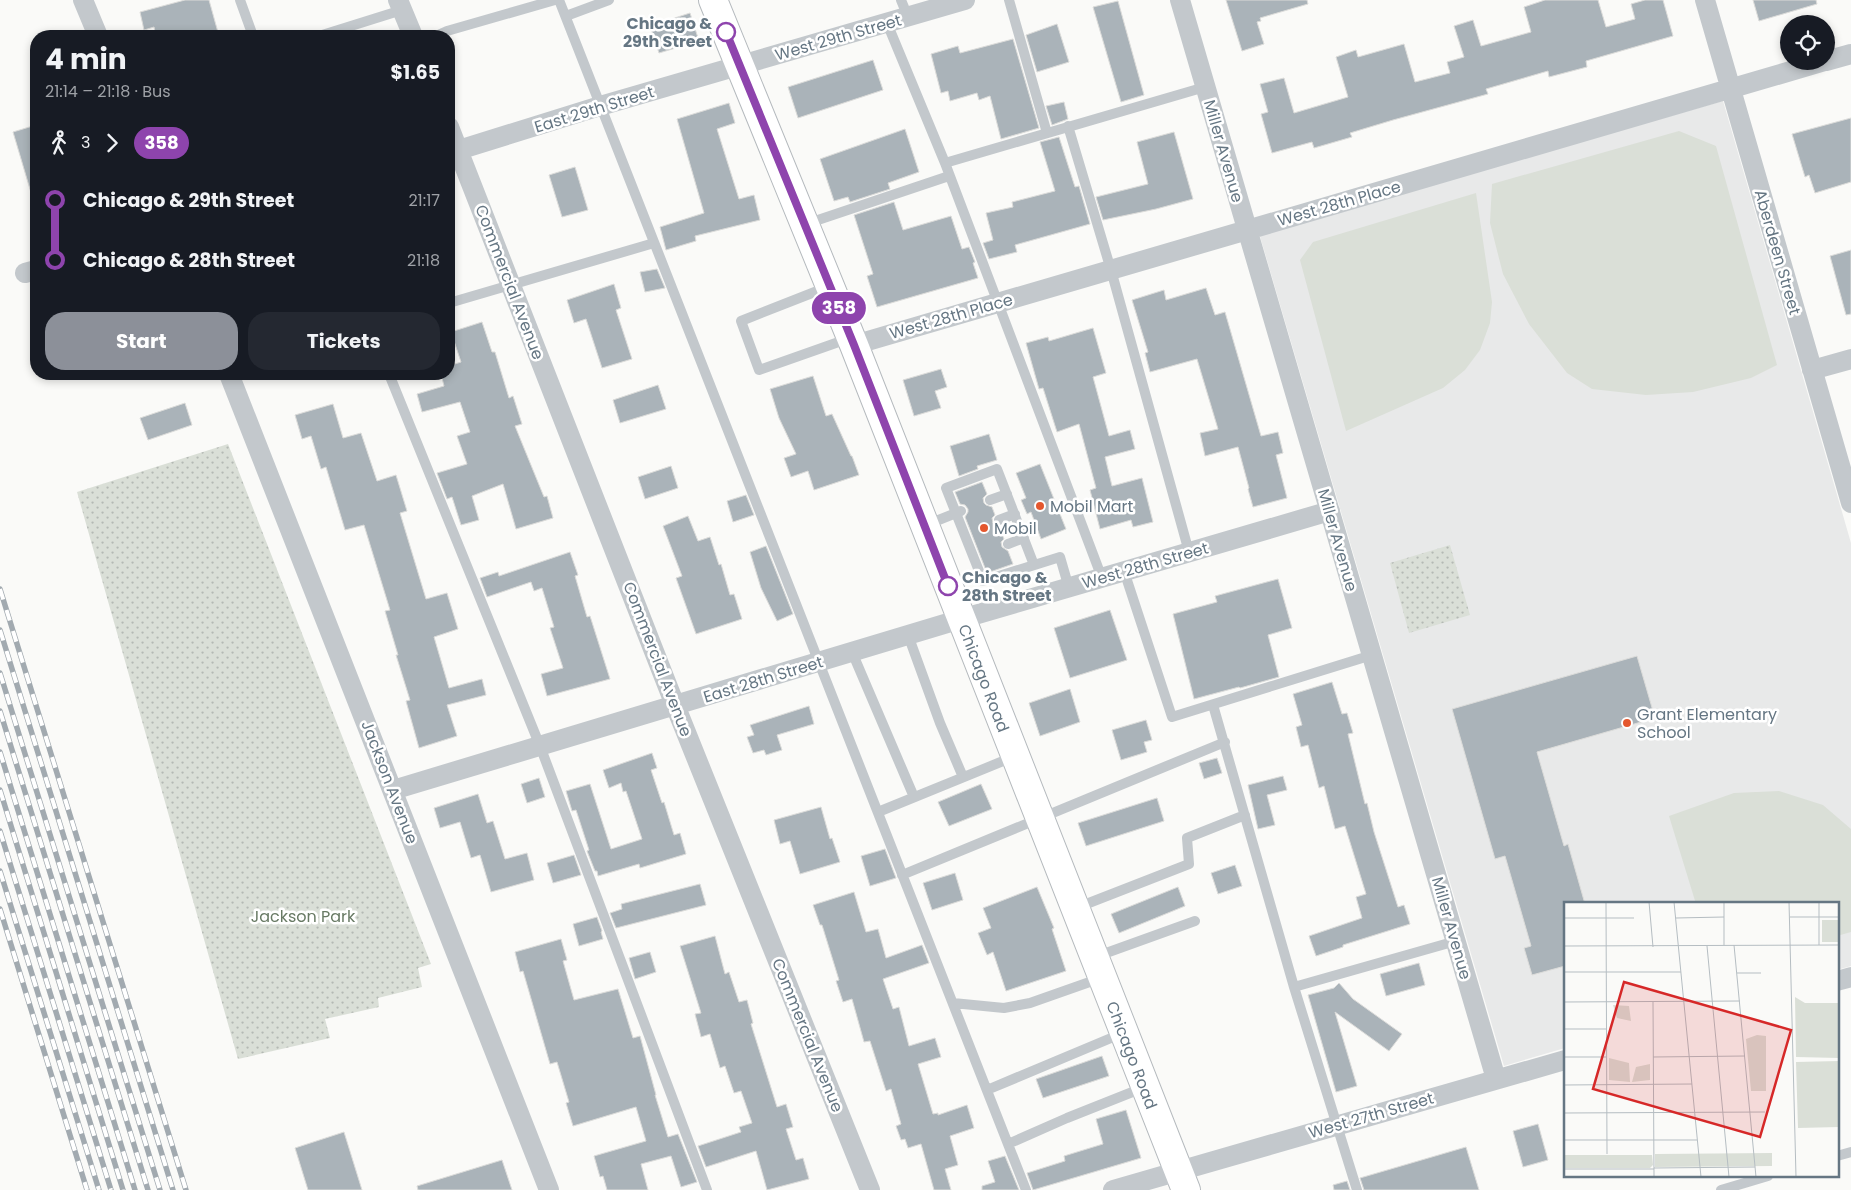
<!DOCTYPE html>
<html lang="en">
<head>
<meta charset="utf-8">
<style>
  body { margin:0; font-family:Poppins,sans-serif; background:#242831; color:#f1f3f6; height:100vh; display:flex; flex-direction:column; font-size:19px; white-space:nowrap }
  * { box-sizing:border-box; margin:0 }
  p { font-size:16px; color:#9ea1a6 }
  .icon { flex:none; width:28px; height:28px; fill:none; stroke:currentColor; stroke-width:2; stroke-linecap:round; stroke-linejoin:round }
  .map { position:relative; flex:1; overflow:hidden }
  .sheet { position:absolute; left:30px; top:30px; width:425px; height:350px; display:flex; flex-direction:column; background:#171b24; border-radius:20px; box-shadow:0 2px 8px #0003 }
  .sheet>* { flex:none }
  .badge { padding:0 10px; border-radius:16px; font-size:18px; line-height:32px }
  .tools { position:absolute; left:1780px; top:15px; display:grid; gap:10px }
  .tools a { display:grid; place-items:center; width:55px; height:55px; border-radius:50%; background:#171b24; box-shadow:0 2px 8px #0003; font-size:25px }
  .map>.badge { position:absolute; translate:-50% -50%; box-shadow:0 0 0 2px #fff }
  .legs { display:flex; align-items:center; gap:8px; height:55px; padding:0 15px; font-size:16px }
  .legs p { margin-inline-start:auto }
  .headline { display:flex; align-items:center; justify-content:space-between; height:85px; padding:0 15px }
  h1 { font-size:28px; font-weight:700; line-height:38px }
  .primary-button { display:flex; gap:10px; margin-top:auto; padding:10px 15px }
  .primary-button a { flex:1; height:58px; border-radius:20px; background:#8c9099; color:#fff; font-size:20px; font-weight:700; line-height:58px; text-align:center }
  .primary-button a+a { background:#242831; color:#f1f3f6 }
  ul { padding:0 15px; list-style:none }
  li { display:flex; align-items:center; gap:18px; height:60px; font-size:19px }
  li i { display:grid; place-items:center; width:8px; height:100%; margin:0 6px; background:currentColor }
  li i::after { content:''; width:12px; height:12px; margin:-6px; border:4px solid; border-radius:50%; background:#171b24 }
  li p { margin-inline-start:auto }
  li:first-child i { background:linear-gradient(#0000 50%,currentColor 0) }
  li:last-child i { background:linear-gradient(currentColor 50%,#0000 0) }
  .map>svg:first-child { display:block }
  .built { fill:#e8e9e9 }
  .green { fill:url(#green-dots) }
  .pitch { fill:#dadfd7 }
  .building { fill:#aab3b9; stroke:#dcdcda }
  .lines { fill:none; stroke-linecap:round; stroke-linejoin:round }
  .primary-casing { stroke:#b5babe; stroke-width:30 }
  .lane { stroke:#c3c8cc; stroke-width:10 }
  .street { stroke:#c3c8cc; stroke-width:20 }
  .primary { stroke:#fff; stroke-width:28 }
  .rail-casing { stroke:#a2aab0; stroke-width:5.5 }
  .rail { stroke:#fff; stroke-width:4; stroke-dasharray:11; stroke-linecap:butt }
  .line-1-casing { stroke:#fff; stroke-width:11 }
  .line-1 { stroke:#8e44ad; stroke-width:8 }
  .stop-1-dot { fill:#fff; stroke:#8e44ad; stroke-width:2.5 }
  .poi-dot { fill:#e4572e; stroke:#fff; stroke-width:2 }
  .labels { text-anchor:middle; stroke-width:5; stroke-linejoin:round; paint-order:stroke }
  .stop-label { font-size:16px; font-weight:bold; fill:#657683; stroke:#fff; text-anchor:end }
  .street-label { font-size:16px; fill:#657683; stroke:#fff }
  .poi-label { font-size:16px; fill:#657683; stroke:#fff; text-anchor:start }
  .park-label { font-size:16px; fill:#687a64; stroke:#fff }
  .inset-road { fill:none; stroke:#b5bdc2; stroke-width:1 }
  .view { fill:#d62828; fill-opacity:0.15; stroke:#d62828; stroke-width:2.5 }
  .inset-edge { fill:none; stroke:#657683; stroke-width:2.5 }
</style>
</head>
<body>
<div class="map">
<svg width="1851" height="1190" viewBox="0 0 1851 1190">
  <defs>
    <pattern id="green-dots" width="8" height="8" patternUnits="userSpaceOnUse" patternTransform="scale(1.25)"><rect width="8" height="8" fill="#dadfd7"/><path d="M2 2h.1M6 6h.1" fill="none" stroke="#b4b9b4" stroke-width="1.8" stroke-linecap="round"/></pattern>
  </defs>
  <rect width="100%" height="100%" fill="#fafaf8"/>
  <path class="built" d="M1723 101 1851 543V966L1837 970V904H1565V1048L1504 1066 1259 233Z"/>
  <path class="green" d="M228 444 431 964 418 968 422 987 378 998 379 1007 325 1019 330 1038 238 1059 77 492Z
    M1450 545 1470 615 1409 633 1390 563Z"/>
  <path class="pitch" d="M1679 131 1716 146 1777 365 1751 378 1693 392 1646 395 1592 389 1567 373 1529 324 1503 274 1490 223 1492 184Z
    M1476 193 1492 302 1490 323 1480 350 1465 370 1443 388 1346 431 1300 260 1313 242Z
    M1779 791 1823 805 1851 829V932L1837 936V904H1696L1669 816 1734 793Z"/>
  <path class="building" d="M185 0H209L219 36H156L154 27 144 30 140 12Z
    M1226 0H1307L1308 4 1260 18 1261 21 1257 22 1264 44 1242 51Z
    M1545 0H1598L1606 27 1635 19 1631 4 1645 0H1663L1673 36 1586 61 1587 67 1549 77 1548 71 1486 89 1488 94 1393 120 1350 133 1352 137 1314 148 1312 142 1272 153 1261 114 1268 112 1260 84 1284 78 1294 113 1348 97 1336 57 1356 50 1358 57 1404 44 1415 82 1450 73 1447 62 1464 57 1454 26 1473 20 1481 46 1531 32 1524 7Z
    M1753 0H1816L1817 4 1759 21Z
    M1118 1 1144 95 1121 102 1093 7Z
    M690 13 699 41 659 53 650 26Z
    M1057 24 1069 62 1037 72 1026 35Z
    M1013 39 1039 128 1001 139 990 96 979 100 977 93 950 101 948 91 941 93 931 54 958 46 960 53Z
    M873 60 883 90 798 118 788 87Z
    M1064 102 1068 119 1052 125 1046 106Z
    M729 103 735 123 717 129 739 199 754 195 760 220 695 236 696 241 666 250 660 227 704 213 677 119Z
    M1851 118V182L1815 193 1809 175 1805 177 1792 134Z
    M36 125V195L32 196 13 132Z
    M905 129 919 172 888 183 890 189 850 202 848 197 834 201 820 159Z
    M1174 132 1193 199 1156 209 1103 220 1096 197 1148 184 1137 142Z
    M1059 137 1075 187 1079 186 1090 224 1015 245 1017 252 989 259 983 243 993 240 986 213 1013 207 1012 202 1055 191 1040 142Z
    M575 167 588 210 562 217 549 175Z
    M894 202 903 230 951 216 962 249 969 247 975 262 973 263 978 278 877 307 867 276 873 274 854 215Z
    M1851 250V314L1846 315 1830 256Z
    M657 269 665 288 645 292 640 272Z
    M614 284 621 308 616 310 632 359 602 368 586 319 574 323 567 300Z
    M1206 288 1215 315 1225 312 1261 436 1278 432 1283 453 1276 455 1287 498 1253 507 1248 489 1249 488 1238 447 1205 456 1200 433 1218 429 1197 359 1150 372 1145 353 1148 352 1132 300 1164 290 1166 300Z
    M482 322 492 352H495L509 398 513 396 522 424 515 426 544 497 547 496 553 518 516 529 503 484 472 496 479 520 461 525 452 497 447 499 437 473 467 464 457 436 470 432 460 402 422 412 417 394 444 386 441 374H449V366L461 362 451 332Z
    M1093 328 1106 373 1093 377 1109 436 1130 430 1135 449 1105 457 1112 486 1142 478 1153 522 1133 527 1131 520 1100 529 1090 490 1096 488 1079 424 1057 432 1043 388 1039 389 1026 343 1048 337 1049 341Z
    M941 369 947 387 935 391 941 408 914 416 903 380Z
    M813 376 826 416 832 414 851 456H852L859 475 814 490 808 471 791 477 784 458 796 454 779 418 770 389Z
    M658 385 666 409 620 423 613 400Z
    M185 403 192 425 148 440 140 418Z
    M333 404 343 438 361 433 377 481 396 475 407 511 400 513 426 599 447 593 458 629 434 637 449 688 482 679 486 695 447 705 457 736 419 748 406 701 410 700 396 655H398L385 611 390 610 364 525 345 530 326 467 321 469 311 436 302 439 295 415Z
    M989 434 997 460 977 466 978 469 959 476 950 446Z
    M1040 464 1066 529 1041 539 1031 512 1027 514 1021 500 1026 498 1016 473Z
    M671 466 678 488 645 499 638 477Z
    M982 482 987 494 983 498 984 503 986 505 992 507 995 515 992 518 993 523 999 527 1004 539 1001 542 1002 547 1008 551 1013 564 987 573 965 517 968 512V509L965 505 960 504 955 492Z
    M746 495 754 515 733 522 727 501Z
    M688 516 698 541 710 537 719 565 721 564 730 595 734 594 742 619 696 634 676 578 682 576 663 526Z
    M766 546 793 614 777 621 761 588 750 552Z
    M570 552 578 575 575 576 587 617 590 616 610 679 547 696 541 674 563 668 550 628 554 627 542 588 534 591 531 582 487 597 480 578 498 572 499 576Z
    M1278 579 1292 628 1268 635 1279 677 1240 688 1239 687 1194 699 1173 614 1217 602 1215 596Z
    M1110 610 1127 660 1070 678 1054 628Z
    M1637 656 1655 718 1537 752 1564 846 1568 844 1585 904H1565V966L1532 975 1524 948 1531 946 1505 856 1495 859 1452 709Z
    M1332 682 1342 714 1347 713 1353 733 1348 734 1365 804 1367 803 1374 832 1398 907 1404 905 1410 924 1343 945V947L1316 956 1309 936 1362 918 1356 897 1366 894 1345 826 1335 829 1324 786 1319 788 1308 745 1301 747 1296 727 1302 725 1293 694Z
    M1070 689 1080 722 1040 736 1029 703Z
    M809 706 814 724 777 735 782 750 766 755 764 750 753 753 747 737 754 735 750 725Z
    M1146 720 1152 740 1144 742 1147 752 1121 760 1112 730Z
    M652 753 657 768 651 770 662 803 664 802 674 835 680 833 686 854 640 868 639 864 598 876 597 871H595L587 851 589 850 576 810 572 811 566 791 590 784 611 849 642 839 626 791 623 792 621 783 609 788 603 770Z
    M1217 758 1222 773 1204 779 1199 763Z
    M1283 776 1287 790 1267 795 1275 825 1258 829 1248 785Z
    M539 778 545 797 527 803 521 784Z
    M981 784 992 809 949 826 938 802Z
    M478 794 487 823 493 821 505 859 527 853 534 880 491 892 480 855 471 858 460 822 440 828 434 808Z
    M1157 798 1164 821 1086 846 1078 823Z
    M821 807 830 839 832 838 840 862 800 874 790 841 780 844 774 820Z
    M885 849 896 878 870 886 861 856Z
    M574 855 581 875 553 883 547 863Z
    M1235 865 1242 886 1218 894 1211 873Z
    M955 873 963 900 932 910 923 883Z
    M700 884 706 905 616 928 610 913 622 909 621 904Z
    M1037 887 1054 928 1052 929 1066 971 1006 991 993 952 987 955 978 933 991 928 983 908Z
    M1178 887 1185 906 1119 933 1111 914Z
    M854 892 866 932 878 929 886 958 922 945 929 963 883 979 893 1009 899 1007 909 1046 935 1038 941 1057 918 1064 933 1114 938 1113V1115L967 1105 974 1128 950 1136 958 1165 945 1169 951 1190H934L921 1144 908 1148 905 1139 901 1140 896 1126 901 1124 891 1089 886 1091 870 1041 864 1042 852 999 843 1002 836 981 839 980 822 925H820L813 905Z
    M597 917 602 931 601 932 603 939 579 946 573 924Z
    M715 936 725 974 729 972 739 1002 747 1000 753 1023 751 1024 777 1107 786 1104 793 1127 786 1129 796 1160 803 1158 809 1179 767 1190 756 1151 706 1167 698 1146 741 1132 739 1127 752 1123 741 1091 734 1093 725 1066 720 1068 710 1034 701 1037 695 1014 701 1013 680 946Z
    M561 939 567 960 563 961 574 1000 618 989 633 1038 640 1036 656 1095H655L668 1137 678 1134 697 1182 681 1187 671 1156 641 1164 648 1190H607L603 1176 600 1177 594 1156 646 1141 636 1107 573 1126 566 1103 569 1102 557 1062 550 1064 523 971 520 972 515 952Z
    M650 952 656 972 635 979 629 958Z
    M1419 963 1425 985 1386 996 1380 974Z
    M1339 983 1353 999 1402 1034 1389 1051 1335 1012 1357 1086 1336 1092 1308 995 1334 988Z
    M1102 1056 1109 1076 1043 1098 1036 1079Z
    M1126 1110 1141 1158 1033 1190 1027 1173 1065 1161 1064 1156 1103 1144 1096 1119Z
    M1538 1124 1548 1160 1523 1167 1513 1131Z
    M344 1132 362 1190H308L295 1148Z
    M1466 1147 1479 1190H1364L1360 1178Z
    M1005 1156 1019 1190H982V1186L995 1182 988 1161Z
    M502 1160 512 1190H418L417 1186Z
    M1347 1181 1350 1190H1334L1333 1185Z"/>
  <g class="lines">
    <g class="primary-casing">
      <path id="primary" d="M713 0 854 345 1186 1190"/>
    </g>
    <path class="lane" d="M240 0 253 36
      M559 0 1026 1190
      M901 0 908 17
      M1009 0 1047 133
      M566 16 609 0
      M887 23 945 163 1102 578
      M319 36 402 10
      M436 36 447 31 555 0
      M1068 126 1111 270 1189 552
      M945 163 1205 87
      M806 224 949 176
      M830 286 741 321 759 370 850 338
      M449 303 654 243
      M389 374 540 746 707 1190
      M990 500 1007 494
      M999 520 1015 514
      M926 525 961 511
      M1008 544 1024 538
      M1034 565 997 469 946 488 983 581 1060 557 1069 588
      M1124 571 1172 717 1372 655
      M908 635 940 723 963 777
      M852 652 914 797
      M1213 705 1294 987 1357 1190
      M878 812 1013 757
      M902 875 1225 742
      M1076 908 1189 864 1187 838 1245 815
      M1095 957 1195 921
      M1294 987 1456 941
      M953 1003 1004 1008 1030 1003 1101 978
      M987 1090 1123 1033
      M1008 1144 1067 1118 1145 1087
      M1837 1156 1851 1152
      M1721 1190 1768 1176"/>
    <path class="street" d="M83 0 98 36
      M398 0 413 36
      M1180 0 1496 1079
      M1705 0 1851 503
      M1826 61 1851 54
      M449 127 675 705 870 1190
      M449 153 600 106 965 0
      M25 273 36 270
      M854 345 1825 61
      M1812 370 1851 359
      M229 374 549 1190
      M393 790 961 619 1330 511
      M1837 981 1851 977
      M1113 1190 1565 1060"/>
    <use href="#primary" class="primary"/>
    <g class="rail-casing">
      <path id="rail" d="M0 589 186 1190
        M0 630 173 1190
        M0 673 160 1190
        M0 711 148 1190
        M0 752 135 1190
        M0 790 123 1190
        M0 831 111 1190
        M0 871 99 1190
        M0 909 87 1190"/>
    </g>
    <use href="#rail" class="rail"/>
  </g>
  <g class="lines">
    <g class="line-1-casing">
      <path id="line-1" d="M726 32 854 345 948 586"/>
    </g>
    <use href="#line-1" class="line-1"/>
  </g>
  <g class="stop-1-dot">
    <circle cx="726" cy="32" r="9"/>
    <circle cx="948" cy="586" r="9"/>
  </g>
  <g class="poi-dot">
    <circle cx="1040" cy="506" r="5"/>
    <circle cx="984" cy="528" r="5"/>
    <circle cx="1627" cy="723" r="5"/>
  </g>
  <g class="labels">
    <g class="stop-label">
      <text x="712" y="29">Chicago &amp;<tspan x="712" dy="18">29th Street</tspan></text>
      <text x="962" y="583" text-anchor="start">Chicago &amp;<tspan x="962" dy="18">28th Street</tspan></text>
    </g>
    <g class="street-label">
      <text transform="translate(838 37) rotate(-16)" y="6">West 29th Street</text>
      <text transform="translate(594 109) rotate(-17)" y="6">East 29th Street</text>
      <text transform="translate(1224 151) rotate(74)" y="6">Miller Avenue</text>
      <text transform="translate(1339 203) rotate(-16)" y="6">West 28th Place</text>
      <text transform="translate(1778 252) rotate(74)" y="6">Aberdeen Street</text>
      <text transform="translate(510 282) rotate(69)" y="6">Commercial Avenue</text>
      <text transform="translate(951 316) rotate(-16)" y="6">West 28th Place</text>
      <text transform="translate(1338 540) rotate(74)" y="6">Miller Avenue</text>
      <text transform="translate(1145 565) rotate(-16)" y="6">West 28th Street</text>
      <text transform="translate(658 659) rotate(69)" y="6">Commercial Avenue</text>
      <text transform="translate(984 678) rotate(69)" y="6">Chicago Road</text>
      <text transform="translate(763 679) rotate(-17)" y="6">East 28th Street</text>
      <text transform="translate(390 782) rotate(69)" y="6">Jackson Avenue</text>
      <text transform="translate(1452 928) rotate(74)" y="6">Miller Avenue</text>
      <text transform="translate(808 1035) rotate(68)" y="6">Commercial Avenue</text>
      <text transform="translate(1132 1055) rotate(69)" y="6">Chicago Road</text>
      <text transform="translate(1371 1115) rotate(-16)" y="6">West 27th Street</text>
    </g>
    <g class="poi-label">
      <text x="1050" y="512">Mobil Mart</text>
      <text x="994" y="534">Mobil</text>
      <text x="1637" y="720">Grant Elementary<tspan x="1637" dy="18">School</tspan></text>
    </g>
    <g class="park-label">
      <text x="303" y="922">Jackson Park</text>
    </g>
  </g>
  <g transform="translate(1564 902)">
    <rect width="275" height="275" fill="#fafaf8"/>
    <path d="M258 18H275V40H258ZM231 95 241 101H275V156L232 155ZM193 133 202 134V189H187L182 137ZM208 251V264L91 265V252ZM0 253H88L89 263 86 266H0Z" fill="#dadfd7"/>
    <path d="M275 159V225L234 226 232 160Z" fill="#dadfd7"/>
    <path d="M49 103 65 104 67 119 53 116ZM45 156 65 161 66 180 45 178ZM86 162V178L68 180 72 165Z" fill="#dadfd7"/>
    <path class="inset-road" d="M42 0 43 252M85 0 89 45M110 0 137 275M225 0 232 275M255 0V43M226 15H275M0 16H70M112 16 160 15M160 43V0M170 43 192 275M0 44 275 43M143 44 165 275M0 70H117M173 71H197M89 99 90 275M0 100 176 99M0 127H42M0 155H42M89 155 181 154M0 183 128 182M0 211 201 210M0 238H133M90 266 191 265M0 267H90"/>
    <path class="view" d="M60 80 227 128 196 235 29 187Z"/>
    <rect width="275" height="275" class="inset-edge"/>
  </g>
</svg>
<div class="tools">
<a><svg class="icon" aria-label="locate" viewBox="0 0 24 24"><circle cx="12" cy="12" r="6"/><path d="M12 2v4M12 18v4M2 12h4M18 12h4"/></svg></a>
</div>
<b class="badge" style="left:839px;top:308px;background:#8e44ad;color:#fff">358</b>
<section class="sheet">
<div class="headline"><div><h1>4 min</h1><p>21:14 – 21:18 · Bus</p></div><b>$1.65</b></div>
<div class="legs"><svg class="icon" aria-label="walk" viewBox="0 0 24 24"><circle cx="13" cy="4" r="2"/><path d="M13 8l-2 6 4 7M11 14l-3 7M7 12l3-4h3l4 4"/></svg>3<svg class="icon" aria-label="forward" viewBox="0 0 24 24"><path d="M9 5l7 7-7 7"/></svg><b class="badge" style="background:#8e44ad;color:#fff">358</b></div>
<ul>
<li><i style="color:#8e44ad"></i><b>Chicago &amp; 29th Street</b><p>21:17</p></li>
<li><i style="color:#8e44ad"></i><b>Chicago &amp; 28th Street</b><p>21:18</p></li>
</ul>
<div class="primary-button"><a>Start</a><a>Tickets</a></div>
</section>
</div>
</body>
</html>
